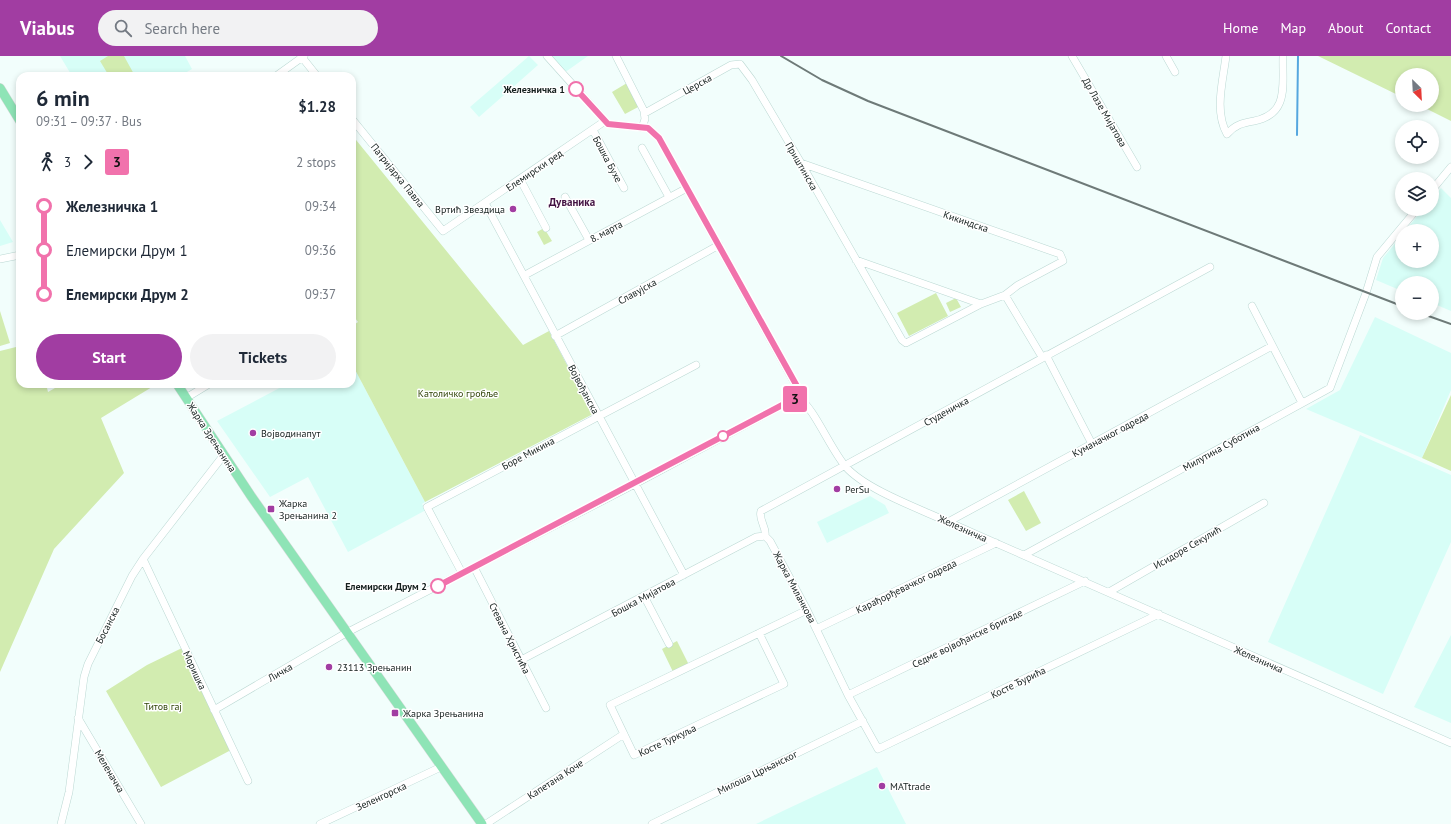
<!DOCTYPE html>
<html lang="en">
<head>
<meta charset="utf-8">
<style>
  body { margin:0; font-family:"PT Sans",sans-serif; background:#f2f2f3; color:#1f2937; height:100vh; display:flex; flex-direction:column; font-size:15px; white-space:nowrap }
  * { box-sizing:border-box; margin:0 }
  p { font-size:13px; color:#747a83 }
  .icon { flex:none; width:22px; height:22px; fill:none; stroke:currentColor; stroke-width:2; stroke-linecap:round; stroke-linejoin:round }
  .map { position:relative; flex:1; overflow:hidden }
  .sheet { position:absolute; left:16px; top:16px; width:340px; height:316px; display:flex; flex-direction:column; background:#fff; border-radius:12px; box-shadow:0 2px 6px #0003 }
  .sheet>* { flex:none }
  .badge { padding:0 8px; border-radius:3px; font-size:14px; line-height:26px }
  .needle { width:26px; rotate:156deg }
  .controls { position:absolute; left:1395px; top:12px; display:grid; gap:8px }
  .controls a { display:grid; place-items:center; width:44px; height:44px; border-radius:50%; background:#fff; box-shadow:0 2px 6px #0003; font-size:20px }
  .map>.badge { position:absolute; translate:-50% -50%; box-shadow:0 0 0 2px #fff }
  .legs { display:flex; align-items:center; gap:6px; height:44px; padding:0 20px; font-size:13px }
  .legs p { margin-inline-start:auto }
  .overview { display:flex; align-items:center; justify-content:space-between; height:68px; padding:0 20px }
  h1 { font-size:22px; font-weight:700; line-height:30px }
  .primary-button { display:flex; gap:8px; margin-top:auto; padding:8px 20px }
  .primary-button a { flex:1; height:46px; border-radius:24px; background:#a13da2; color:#fff; font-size:16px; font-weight:700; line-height:46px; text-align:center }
  .primary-button a+a { background:#f2f2f3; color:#1f2937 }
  ul { padding:0 20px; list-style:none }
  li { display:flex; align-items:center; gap:14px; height:44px; font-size:15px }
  li i { display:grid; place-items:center; width:6px; height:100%; margin:0 5px; background:currentColor }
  li i::after { content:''; width:10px; height:10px; margin:-5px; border:3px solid; border-radius:50%; background:#fff }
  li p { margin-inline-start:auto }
  li:first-child i { background:linear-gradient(#0000 50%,currentColor 0) }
  li:last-child i { background:linear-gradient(currentColor 50%,#0000 0) }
  header { display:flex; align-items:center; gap:24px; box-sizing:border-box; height:56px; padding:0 20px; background:#a13da2; color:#fff }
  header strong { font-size:19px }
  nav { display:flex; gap:22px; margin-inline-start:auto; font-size:14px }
  .search { width:280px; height:36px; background:#f2f2f3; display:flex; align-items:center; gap:10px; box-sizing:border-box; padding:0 14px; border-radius:22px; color:#747a83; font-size:15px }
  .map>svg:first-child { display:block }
  .built { fill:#d7fef7 }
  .green { fill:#d2ecb0 }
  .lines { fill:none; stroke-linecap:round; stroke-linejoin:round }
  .stream { stroke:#56a7df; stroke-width:2 }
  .minor-casing { stroke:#bbd8d3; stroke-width:8 }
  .major-casing { stroke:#dadbdb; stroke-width:10 }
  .minor { stroke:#fff; stroke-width:7 }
  .major { stroke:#8ee4b6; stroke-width:9 }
  .rail { stroke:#6e7a78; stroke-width:2 }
  .line-1-casing { stroke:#fff; stroke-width:9 }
  .line-1 { stroke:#f172ac; stroke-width:6 }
  .stop-1-dot { fill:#fff; stroke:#f172ac; stroke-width:2 }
  .poi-dot { fill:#a13da2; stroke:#fff; stroke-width:1.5 }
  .labels { text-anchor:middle; stroke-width:3; stroke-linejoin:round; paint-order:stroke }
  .street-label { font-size:10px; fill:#15201e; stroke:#fff }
  .stop-label { font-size:10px; font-weight:bold; fill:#15201e; stroke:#fff; text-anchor:end }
  .poi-label { font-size:10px; fill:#15201e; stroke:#fff; text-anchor:start }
  .park-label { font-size:10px; fill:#314508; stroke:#fff }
  .neighbourhood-label { font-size:11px; font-weight:bold; fill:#421242; stroke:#fff }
</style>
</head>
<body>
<header>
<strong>Viabus</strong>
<div class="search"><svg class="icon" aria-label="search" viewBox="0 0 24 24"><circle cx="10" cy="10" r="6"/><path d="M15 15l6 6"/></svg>Search here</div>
<nav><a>Home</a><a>Map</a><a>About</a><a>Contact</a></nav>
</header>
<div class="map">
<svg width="1451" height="768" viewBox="0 0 1451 768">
  <rect width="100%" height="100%" fill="#f2fefc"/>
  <path class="built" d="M60 0H185L192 13 180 20H72Z
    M529 0 538 9 479 61 470 51Z
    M549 0H588L564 17Z
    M1441 132 1451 142V255L1432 247V227H1402V235L1376 224 1383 202 1402 179V205H1432V175H1405L1423 153H1432V143Z
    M0 164 13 186 0 190Z
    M1375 261 1451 297V334L1422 402 1306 353 1340 334Z
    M352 308 425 446 422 448 426 454 348 496 308 421 270 441 217 365 287 328H352Z
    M1360 379 1451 419V486L1383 638 1268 586Z
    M870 440 885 449 889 457 827 487 817 466Z
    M1451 579V667L1414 651Z
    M877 711 906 768H756L787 753Z"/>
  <path class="green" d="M108 0H124L135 20H109L100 5Z
    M1318 0H1451V65L1419 49H1432V19H1402V41Z
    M627 27 640 50 625 58 612 36Z
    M352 79 523 289 549 275 593 358 425 446 352 308V270L358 266 352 258Z
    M544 172 552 185 544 189 537 176Z
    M936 237 948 260 909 280 897 257Z
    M956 242 961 251 950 256 946 247Z
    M0 255 10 287 0 290Z
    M20 290V328H46L48 336 62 328H157L101 362 124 417 54 493 0 616V295Z
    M1451 339V415L1422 402Z
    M1024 435 1041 467 1026 475 1008 444Z
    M677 585 690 611 674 618 662 593Z
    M182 592 231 694 161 731 106 635 147 609Z"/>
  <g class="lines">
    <path class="stream" d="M1297 79 1298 0"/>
    <g class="minor-casing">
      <path id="minor" d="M301 0 317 20
        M547 0 608 68 648 72 659 82 798 333 799 342
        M616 0 644 55 645 63 642 72
        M1072 0 1137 111
        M1166 0 1175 16
        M1226 0C1223 25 1214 55 1227 78 1235 69 1242 67 1254 65 1290 58 1282 28 1283 0
        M276 20 304 0
        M645 57 731 9 740 8 752 24 801 107 902 284 906 287 981 248 1005 239 1018 229 1063 205 1060 198 801 107
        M352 63 443 175 605 65
        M593 74 624 132
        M642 92 669 141
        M520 123 546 172
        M1432 134 1451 111
        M565 141 589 184
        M485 147 684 519
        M0 203 20 199
        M856 204 981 248
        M525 219 687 132
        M1005 239 1042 301
        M1252 250 1302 347
        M555 280 719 189
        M1046 299 1092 388
        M186 342 209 328
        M799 342C814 352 831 394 846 411 865 433 920 453 948 466L1451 687
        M948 466 1272 290
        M765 480 770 485 807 554 848 639 878 693 1159 558
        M765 480C767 471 758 464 761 455L1210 211
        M1024 499 1330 332 1366 237 1377 201 1417 153
        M143 503 248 725
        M474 511 546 652
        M462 517 427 451 696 309
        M1109 536 1264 447
        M644 540 669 588
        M816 573 996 487
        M759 577 784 628 634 699 610 649 807 554
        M521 604 756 481 765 480
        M848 639 1085 525
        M214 654 346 577 635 428 788 346 799 342
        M78 662 141 768
        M61 768 69 736 84 621 88 608 132 520 143 503 223 400
        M320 768 441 711
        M486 768 624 678
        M652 768 863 665"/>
    </g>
    <g class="major-casing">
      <path id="major" d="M0 32 20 65
        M177 328 251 440 482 768"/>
    </g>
    <use href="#minor" class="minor"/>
    <use href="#major" class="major"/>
    <path class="rail" d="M781 0 822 24 868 45 1402 250
      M1420 257 1451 268"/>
  </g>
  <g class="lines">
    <g class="line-1-casing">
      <path id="line-1" d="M438 530 788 346 799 342 798 332 659 82 648 72 608 68 576 33"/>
    </g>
    <use href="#line-1" class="line-1"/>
  </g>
  <g class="stop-1-dot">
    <circle cx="576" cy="33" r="7"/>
    <circle cx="723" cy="380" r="5"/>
    <circle cx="438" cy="530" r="7"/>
  </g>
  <g class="poi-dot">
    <circle cx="513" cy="153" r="4"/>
    <circle cx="253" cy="377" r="4"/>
    <circle cx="837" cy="433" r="4"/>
    <rect x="267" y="449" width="8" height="8" rx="2"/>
    <circle cx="329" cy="611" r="4"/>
    <rect x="391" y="653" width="8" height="8" rx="2"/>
    <circle cx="882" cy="730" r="4"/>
  </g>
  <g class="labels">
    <g class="street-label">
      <text transform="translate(697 28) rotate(-29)" y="4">Церска</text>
      <text transform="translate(1105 56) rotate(60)" y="4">Др Лазе Мијатова</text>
      <text transform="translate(608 103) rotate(62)" y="4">Бошка Бухе</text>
      <text transform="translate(802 110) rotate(60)" y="4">Приштинска</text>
      <text transform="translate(534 114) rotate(-34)" y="4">Елемирски ред</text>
      <text transform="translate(398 119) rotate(51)" y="4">Патријарха Павла</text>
      <text transform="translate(966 165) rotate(19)" y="4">Кикиндска</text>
      <text transform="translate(606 175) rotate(-28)" y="4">8. марта</text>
      <text transform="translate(637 235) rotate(-29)" y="4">Славујска</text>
      <text transform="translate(584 333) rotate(62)" y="4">Војвођанска</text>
      <text transform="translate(946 355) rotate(-29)" y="4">Студеничка</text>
      <text transform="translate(1110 378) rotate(-28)" y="4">Куманачког одреда</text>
      <text transform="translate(212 381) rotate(57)" y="4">Жарка Зрењанина</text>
      <text transform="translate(1221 391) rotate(-29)" y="4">Милутина Суботина</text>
      <text transform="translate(528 397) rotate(-28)" y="4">Боре Микина</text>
      <text transform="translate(963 472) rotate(24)" y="4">Железничка</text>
      <text transform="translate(1187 491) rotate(-30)" y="4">Исидоре Секулић</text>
      <text transform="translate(906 530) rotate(-26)" y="4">Карађорђевачког одреда</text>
      <text transform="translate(795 531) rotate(62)" y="4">Жарка Миланкова</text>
      <text transform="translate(643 541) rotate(-28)" y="4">Бошка Мијатова</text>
      <text transform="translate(107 569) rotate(-63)" y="4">Босанска</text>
      <text transform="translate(510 582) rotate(63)" y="4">Стевана Христића</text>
      <text transform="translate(967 582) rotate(-26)" y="4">Седме војвођанске бригаде</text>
      <text transform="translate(1259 603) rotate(24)" y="4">Железничка</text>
      <text transform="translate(195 614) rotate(65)" y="4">Моришка</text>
      <text transform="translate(280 616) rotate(-30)" y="4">Личка</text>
      <text transform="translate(1018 626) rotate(-26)" y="4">Косте Ђурића</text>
      <text transform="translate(667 684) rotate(-25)" y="4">Косте Туркуља</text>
      <text transform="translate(110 715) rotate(59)" y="4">Меленачка</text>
      <text transform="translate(757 716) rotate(-26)" y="4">Милоша Црњанског</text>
      <text transform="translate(555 723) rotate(-33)" y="4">Капетана Коче</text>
      <text transform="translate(381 740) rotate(-25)" y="4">Зеленгорска</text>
    </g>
    <g class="stop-label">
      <text x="565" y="37">Железничка 1</text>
      <text x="427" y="534">Елемирски Друм 2</text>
    </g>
    <g class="poi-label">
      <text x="505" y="157" text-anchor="end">Вртић Звездица</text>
      <text x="261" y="381">Војводинапут</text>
      <text x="845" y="437">PerSu</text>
      <text x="279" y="451">Жарка<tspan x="279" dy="12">Зрењанина 2</tspan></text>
      <text x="337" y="615">23113 Зрењанин</text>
      <text x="403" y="661">Жарка Зрењанина</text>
      <text x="890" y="734">MATtrade</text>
    </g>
    <g class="park-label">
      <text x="458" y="341">Католичко гробље</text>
      <text x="163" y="654">Титов гај</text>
    </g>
    <g class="neighbourhood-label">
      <text x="572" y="150">Дуваника</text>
    </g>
  </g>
</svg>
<div class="controls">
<a><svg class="needle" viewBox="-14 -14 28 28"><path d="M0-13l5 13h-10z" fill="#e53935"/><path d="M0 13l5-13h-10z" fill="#747a83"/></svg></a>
<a><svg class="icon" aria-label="locate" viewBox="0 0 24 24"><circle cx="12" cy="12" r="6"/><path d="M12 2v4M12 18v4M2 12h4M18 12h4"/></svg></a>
<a><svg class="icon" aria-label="layers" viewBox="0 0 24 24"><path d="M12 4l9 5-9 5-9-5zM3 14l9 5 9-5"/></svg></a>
<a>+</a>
<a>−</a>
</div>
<b class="badge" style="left:795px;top:343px;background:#f172ac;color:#111">3</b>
<section class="sheet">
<div class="overview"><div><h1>6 min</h1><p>09:31 – 09:37 · Bus</p></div><b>$1.28</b></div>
<div class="legs"><svg class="icon" aria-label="walk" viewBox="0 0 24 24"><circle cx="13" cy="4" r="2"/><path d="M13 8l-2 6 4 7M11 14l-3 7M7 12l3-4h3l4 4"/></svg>3<svg class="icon" aria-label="forward" viewBox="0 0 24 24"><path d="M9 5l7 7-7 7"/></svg><b class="badge" style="background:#f172ac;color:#111">3</b><p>2 stops</p></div>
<ul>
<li><i style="color:#f172ac"></i><b>Железничка 1</b><p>09:34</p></li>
<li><i style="color:#f172ac"></i><span>Елемирски Друм 1</span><p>09:36</p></li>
<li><i style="color:#f172ac"></i><b>Елемирски Друм 2</b><p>09:37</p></li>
</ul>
<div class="primary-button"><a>Start</a><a>Tickets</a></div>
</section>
</div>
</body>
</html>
